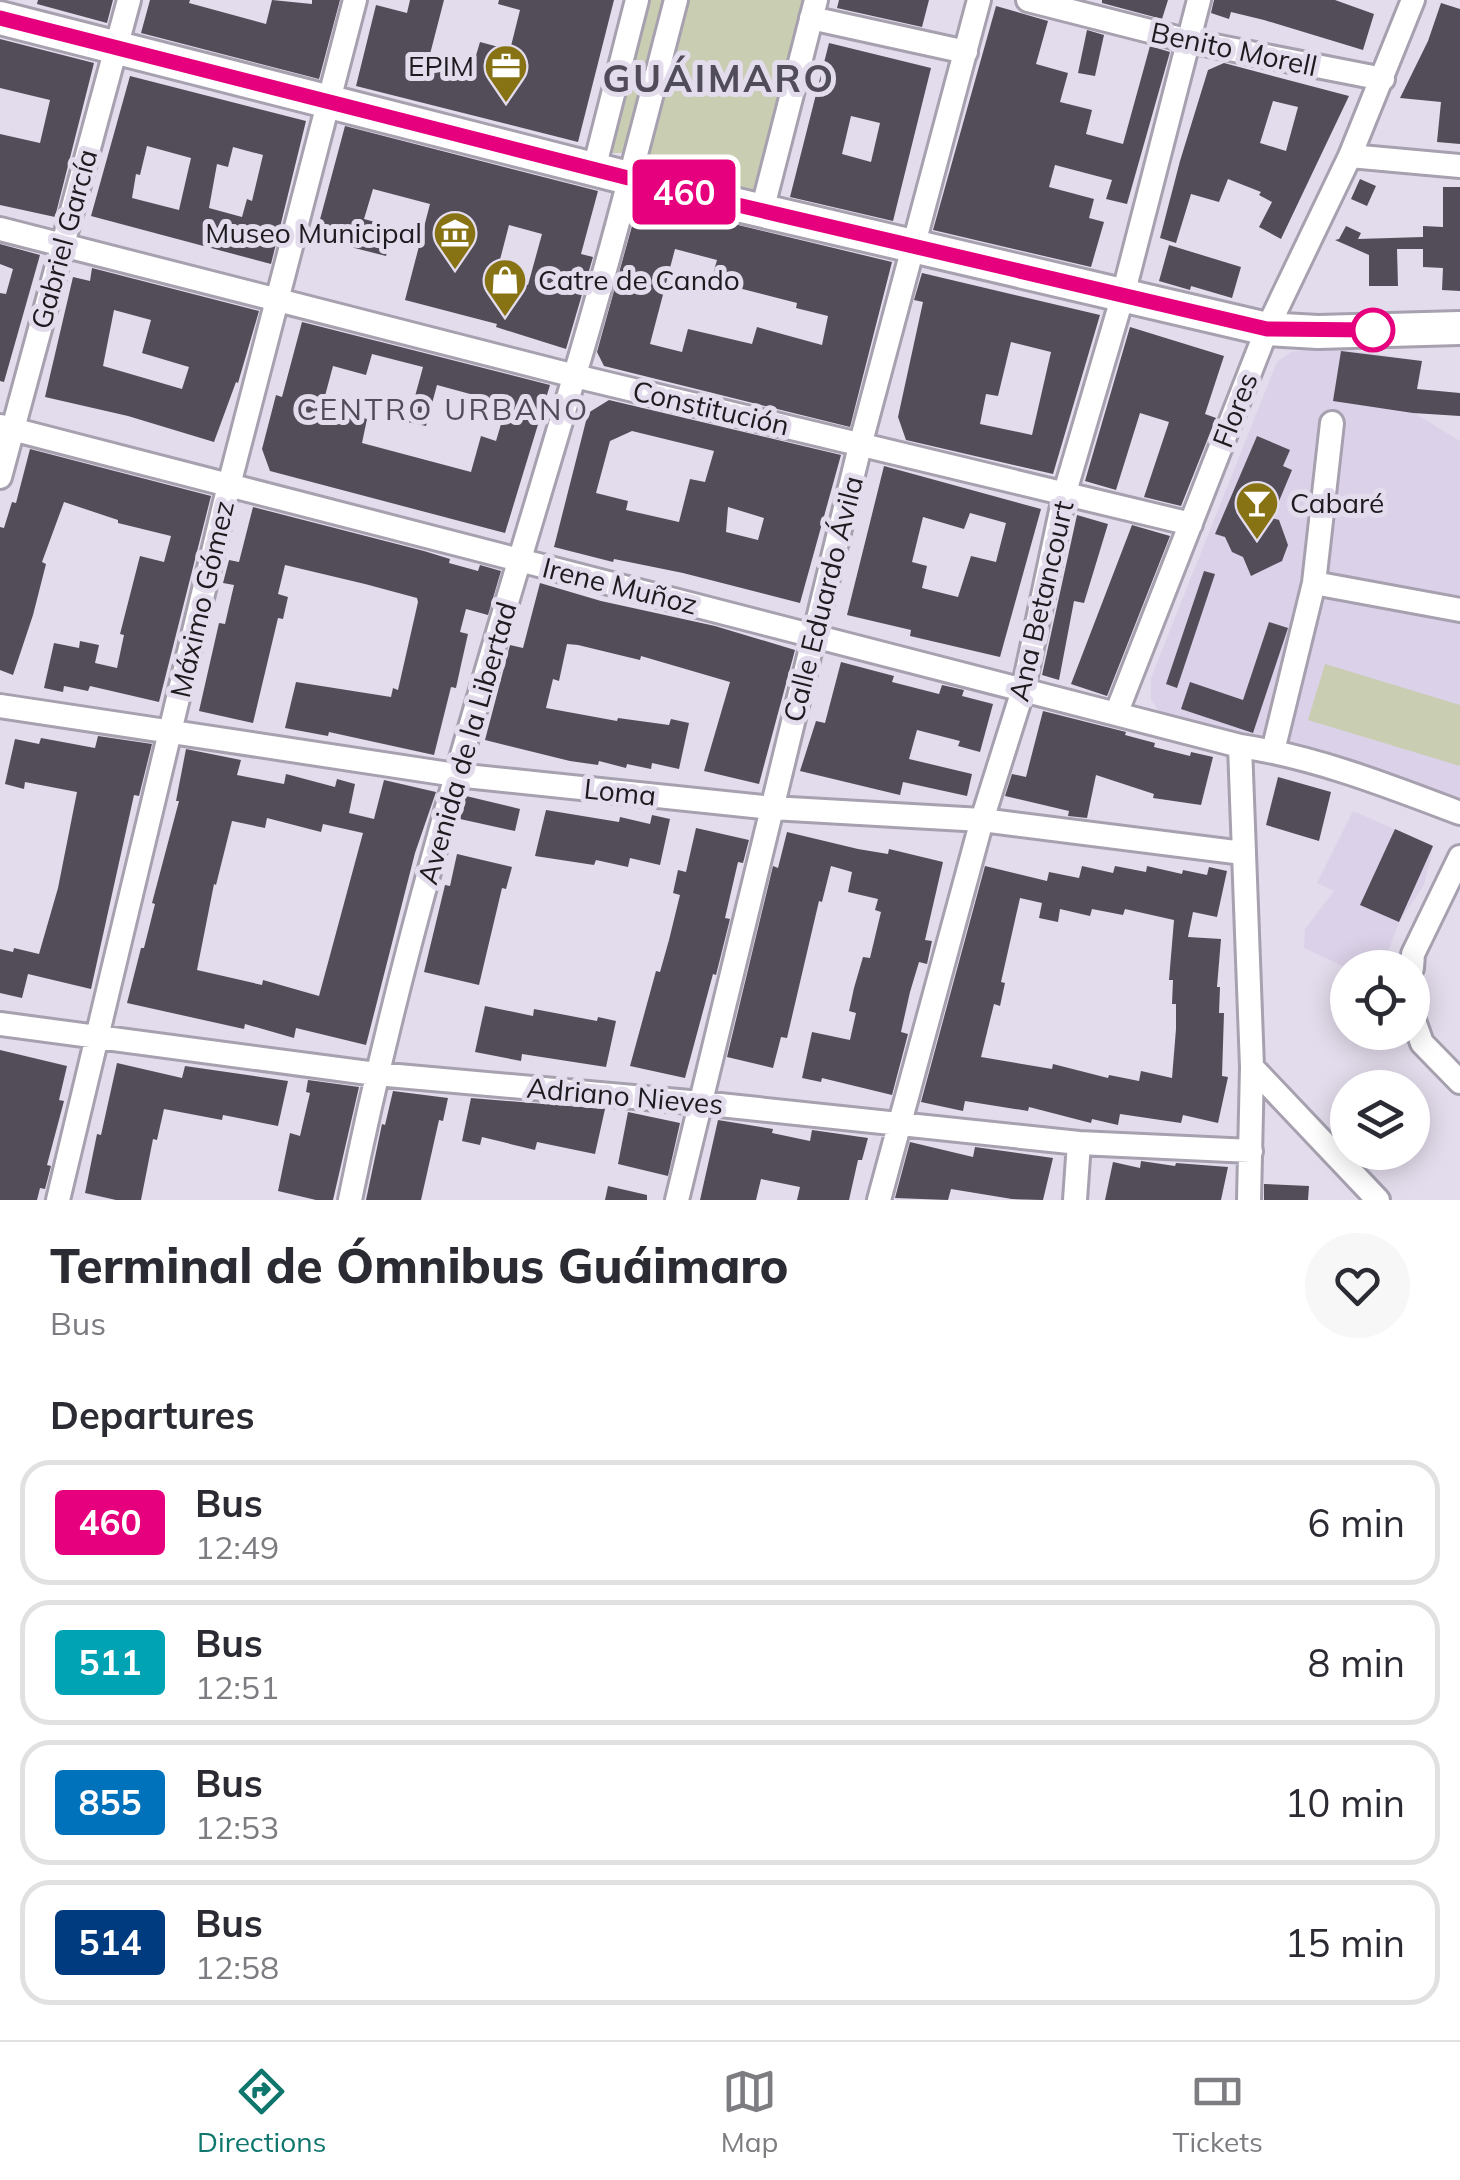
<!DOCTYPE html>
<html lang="en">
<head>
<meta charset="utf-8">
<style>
  body { margin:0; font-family:Mulish,sans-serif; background:#f7f7f7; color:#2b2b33; height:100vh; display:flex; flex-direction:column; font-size:38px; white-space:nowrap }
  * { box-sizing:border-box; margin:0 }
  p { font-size:32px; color:#7c7c81 }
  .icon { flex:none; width:55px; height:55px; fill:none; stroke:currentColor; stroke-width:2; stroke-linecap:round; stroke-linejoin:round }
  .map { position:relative; height:1200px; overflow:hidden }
  .details { display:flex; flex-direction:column; background:#fff; flex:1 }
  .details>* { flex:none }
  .badge { padding:0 20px; border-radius:8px; font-size:35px; line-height:65px }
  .fabs { position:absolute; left:1330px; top:950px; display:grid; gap:20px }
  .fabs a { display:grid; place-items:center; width:100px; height:100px; border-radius:50%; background:#fff; box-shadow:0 5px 25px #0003; font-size:50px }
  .map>.badge { position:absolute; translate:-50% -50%; box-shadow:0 0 0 5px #fff }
  h2 { padding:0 50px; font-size:38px; line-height:90px }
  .round { display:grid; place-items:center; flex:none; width:105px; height:105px; border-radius:52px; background:#f7f7f7 }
  .head { display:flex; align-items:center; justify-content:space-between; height:170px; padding:0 50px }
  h1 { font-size:48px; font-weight:800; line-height:75px }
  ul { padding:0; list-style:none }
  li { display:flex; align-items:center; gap:30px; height:125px; margin:0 20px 15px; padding:0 30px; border:5px solid #e1e1e2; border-radius:30px }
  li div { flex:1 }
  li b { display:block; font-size:38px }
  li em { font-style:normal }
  li .badge { min-width:110px; font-weight:700; text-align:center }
  .dock { display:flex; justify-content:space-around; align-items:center; height:140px; border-top:2px solid #e1e1e2; background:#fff; font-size:28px; color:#7c7c81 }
  .dock a { display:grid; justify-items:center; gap:5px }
  .dock .on { color:#0f766e }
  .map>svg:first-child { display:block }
  .built { fill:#dbd1e8 }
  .green { fill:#c9cdb2 }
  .building { fill:#534d5a; fill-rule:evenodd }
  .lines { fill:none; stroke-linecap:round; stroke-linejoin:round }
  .minor-casing { stroke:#a6a0af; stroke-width:28 }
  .highway-casing { stroke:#a6a0af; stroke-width:38 }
  .minor { stroke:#fff; stroke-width:22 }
  .highway { stroke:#fff; stroke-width:32 }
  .line-casing { stroke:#fff; stroke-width:22 }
  .line { stroke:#e6007e; stroke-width:15 }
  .stop-dot { fill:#fff; stroke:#e6007e; stroke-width:5 }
  .labels { text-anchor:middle; stroke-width:10; stroke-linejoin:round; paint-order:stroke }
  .street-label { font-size:28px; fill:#1d1b20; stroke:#e3dcec }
  .poi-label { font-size:28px; fill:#1d1b20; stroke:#e3dcec; text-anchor:end }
  .neighbourhood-label { font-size:30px; letter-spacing:2.5px; fill:#514c59; stroke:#e3dcec }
  .district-label { font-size:38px; font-weight:bold; letter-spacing:2.5px; fill:#514c59; stroke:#e3dcec }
</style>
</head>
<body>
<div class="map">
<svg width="1460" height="1200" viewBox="0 0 1460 1200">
  <rect width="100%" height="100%" fill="#e3dcec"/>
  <path class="built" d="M1310 349H1342L1422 361 1414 413 1460 441V806L1295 745 1164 718 1151 700V678L1277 362 1291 352Z
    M1353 811 1433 846 1424 885 1399 922 1382 967 1347 968 1304 948 1305 929 1334 891 1317 883Z"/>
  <path class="green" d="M647 0H667L626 153H610L609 147Z
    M686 0H807L758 200 639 170Z
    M1325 664 1460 705V766L1308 720Z"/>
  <path class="building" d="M38 0H113L107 23 37 4Z
    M150 0H190L189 3 266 24 272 0 312 4V0H340L319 79 141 33Z
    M410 0H444L429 58 472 69 480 42 510 50 520 10 498 4 499 0H614L578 142 356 86 376 5 407 13Z
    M839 0H929L922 27 837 8Z
    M1102 0H1168L1162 19 1102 3Z
    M1214 0H1335L1374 14 1363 50 1264 20 1231 12 1229 19 1211 13Z
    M1441 3 1460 9V144L1437 142 1441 102 1400 98 1428 41Z
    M996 6 1048 21 1036 64 1068 73 1060 102 1092 110 1086 134 1123 144 1150 46 1170 52 1127 204 1106 199 1112 180 1055 165 1049 187 1094 199 1089 218 1104 222 1091 267 933 230Z
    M1087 30 1104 35 1095 76 1078 73Z
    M0 39 94 63 55 217 0 205V134L40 143 50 100 0 88Z
    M829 43 931 68 893 221 790 197ZM851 116 880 123 871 162 842 154Z
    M1224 63 1349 96 1281 239 1259 227 1272 202 1259 195 1261 192 1228 179 1219 202 1191 194 1176 243 1160 238 1180 161 1208 70ZM1273 101 1298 107 1286 151 1260 143Z
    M130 76 306 121 271 264 91 216ZM147 146 191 158 179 210 132 198 136 174 140 175ZM233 147 263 155 252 201 247 199 242 217 209 208 217 164 228 167Z
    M345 126 598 191 581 254 593 257 566 349 496 327 497 324 405 300 430 204 373 189 364 219 394 227 386 256 315 238ZM509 225 542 234 528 285 496 275Z
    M1360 179 1376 186 1367 206 1351 199Z
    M1443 187H1460V291L1442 290 1443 268 1423 267V249H1397L1398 286H1369V255L1335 240 1339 239 1346 226 1361 233 1358 239 1423 237V226L1443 227Z
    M639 201 892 262 850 427 604 366 597 352ZM675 249 717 260 711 281 797 303 796 308 828 316 822 345 757 327 752 344 688 329 682 352 650 344Z
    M0 244 40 255 4 382 0 381V293L6 294 13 269 0 264Z
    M1169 245 1241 267 1232 298 1191 286 1190 290 1159 281Z
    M92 268 259 311 238 383 236 382 214 442 128 416 45 397 73 277 90 281ZM114 310 151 320 142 353 189 367 182 389 103 366Z
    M922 273 1100 315 1053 474 906 440 898 417 923 302 914 300ZM1011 342 1051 352 1032 435 980 424 986 394 998 396Z
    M302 322 550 385 505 533 270 471 262 449 276 395 282 397ZM372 354 423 367 408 422 426 426 437 385 507 404 496 441 481 436 471 472 362 443 367 419 322 407 333 366 366 375Z
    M1130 327 1224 356 1205 414 1216 418 1181 506 1144 497 1169 422 1140 413 1116 490 1085 481Z
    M1341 351 1422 361 1417 389 1460 393V416L1413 413 1333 401Z
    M609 400 841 455 800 603 683 573 614 559 613 562 554 547 588 413ZM632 431 714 451 705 482 690 479 679 522 626 510 628 501 596 493 610 441ZM728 507 764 518 758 540 726 532Z
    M1257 436 1290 450 1283 466 1292 470 1272 518 1279 520 1288 545 1282 561 1251 576 1243 557 1232 552 1225 537 1215 534Z
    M30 449 211 496 159 702 90 686 88 691 64 686 63 692 44 688 54 643 79 648 80 641 99 645 95 663 117 668 124 635 120 634 140 556 164 562 171 536 118 523V520L64 502 42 562 46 564 33 615 13 675 0 670V527L4 528 12 502 16 503Z
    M884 466 1041 509 1000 657 910 636 911 630 847 615ZM970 513 1006 523 996 562 971 556 958 597 922 588 927 566 912 562 923 517 964 529Z
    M253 507 424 551 450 559 449 563 478 571 480 565 501 571 488 615 466 609 460 632 468 634 461 665 456 688 451 687 434 755 329 732 328 736 285 728 296 682 391 697 393 688 398 690 418 602 417 598 365 584 285 565 278 594 288 597 283 619 278 618 253 723 199 711 219 623 225 624 234 585 223 583 229 560 239 562Z
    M1077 515 1108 524 1084 603 1074 601 1059 680 1042 675Z
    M1132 525 1170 536 1107 696 1071 684Z
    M1204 571 1215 574 1177 688 1166 684Z
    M540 583 601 601 715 626 795 650 759 784 704 771 730 682 641 656 640 660 578 645 567 644 559 681 553 679 546 708 617 721 618 718 669 725 671 719 689 723 679 769 652 763 651 769 627 764 626 768 599 761 598 765 570 761 485 740 510 645 523 648Z
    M1269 622 1288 628 1253 733 1181 709 1190 682 1243 700Z
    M841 662 894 676 892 682 939 694 942 685 964 690 962 696 993 704 980 752 958 746 960 741 917 730 909 759 972 774 967 796 903 782 900 795 800 771 816 721 825 723Z
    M1043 711 1126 732 1125 735 1155 743 1154 747 1190 756 1191 752 1213 757 1201 805 1153 798 1154 794 1096 775 1087 818 1068 816 1069 811 1005 796 1012 774 1026 777Z
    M98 736 152 744 139 796 134 795 91 989 28 974 22 998 0 993V949L13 952 14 948 39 954 58 888 77 792 25 782 24 789 5 784 15 739 39 744 41 738 95 748Z
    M186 749 241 760 237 775 284 784 286 774 335 787 337 779 355 784 349 813 374 819 384 780 436 792 415 853 366 1045 296 1028 294 1038 245 1024 244 1029 127 1003 141 948H144L155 904 152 903 179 801H176ZM267 818 321 832 323 824 363 833 319 996 263 980 262 985 197 970 214 884 216 885 232 821 265 828Z
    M1278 777 1331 792 1319 841 1266 825Z
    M466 796 520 809 515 831 460 819Z
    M546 810 619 822 620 817 650 824 652 815 670 819 660 865 630 858 628 867 596 860 594 865 535 856Z
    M696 828 749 840 743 863 738 862 725 918 730 919 716 975 713 974 685 1078 630 1066 656 971 660 972 669 940 680 895 673 893 678 870 686 872Z
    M1395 829 1433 846 1399 922 1360 905Z
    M787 832 858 849 888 854 889 849 943 862 925 940 932 941 927 964 919 962 910 992 901 1032 908 1034 892 1095 822 1078 821 1082 802 1078 812 1032 850 1040 856 1013 849 1011 854 988 863 957 870 958 881 912 875 910 878 899 848 892 852 872 831 866 822 902 819 901 787 1038 781 1037 773 1068 727 1057 773 866 778 868Z
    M457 854 512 867 506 889 502 888 479 985 424 972 445 885 450 886Z
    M985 866 1047 881 1049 872 1079 878 1082 866 1113 873 1115 866 1146 872 1147 866 1182 874 1183 870 1207 875 1209 867 1227 871 1217 917 1193 912 1188 937 1221 939 1217 987H1220L1219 1013H1224L1222 1076 1228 1077 1218 1123 1183 1115 1181 1123 1120 1114 1118 1125 1092 1119 1091 1123 1029 1107 1028 1111 965 1101 963 1111 921 1102ZM1020 898 1042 903 1039 918 1058 922 1060 909 1090 916 1092 909 1123 915 1125 909 1174 920 1169 980H1173L1172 1004H1176V1029L1172 1078 1141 1071 1139 1081 1109 1075 1108 1078 1053 1064 1052 1069 981 1057 994 1004 1000 1006 1005 983 1001 982Z
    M485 1006 533 1016 534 1009 597 1021 598 1017 616 1021 606 1067 522 1054 521 1061 475 1052Z
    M0 1050 67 1066 59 1100 64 1101 47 1165 51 1166 45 1189 40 1188 37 1200H0Z
    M117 1063 182 1078 185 1066 288 1081 278 1126 223 1115 222 1120 164 1109 157 1140 153 1139 141 1200H116L85 1193 97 1134 101 1135Z
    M308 1080 359 1087 333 1200H316L278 1191 290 1133 300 1136 310 1093 306 1092Z
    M393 1091 448 1098 443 1121 439 1120 421 1200H366L382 1124 385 1125Z
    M471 1098 605 1109 595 1154 537 1142 535 1150 482 1137 480 1145 462 1141Z
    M628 1112 680 1123 668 1176 618 1164Z
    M718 1120 773 1129 772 1133 810 1141 812 1130 868 1138 862 1160H858L849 1200H797L800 1187 761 1179 756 1200H700Z
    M910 1142 973 1157 975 1147 1053 1158 1043 1200 1012 1199 951 1189 948 1200 895 1198Z
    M1141 1161 1175 1166 1176 1163 1228 1167 1221 1200H1105L1113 1162 1140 1168Z
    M1264 1184 1309 1186 1308 1200H1264Z
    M608 1186 647 1195V1200H605Z"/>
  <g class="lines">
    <g class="minor-casing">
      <path id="minor" d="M1028 0 1189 41 1383 79
        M811 18 966 52
        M1350 156 1460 166
        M594 169 637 0
        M762 211 816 0
        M0 229 575 376 1191 524
        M0 426 1240 746C1315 757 1389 786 1460 813
        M0 477 129 0
        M1314 583 1460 610
        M0 706 456 775 772 808 982 820 1243 853
        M1116 714 1267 329 1350 156 1413 0
        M1240 746 1252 1067 1249 1200
        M1273 751 1314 583 1332 423
        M1412 968 1413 954 1460 857
        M1412 1015 1422 1043 1460 1082
        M0 1024 376 1074 701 1103 1079 1143 1251 1151
        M1252 1067 1378 1200
        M58 1200 229 485 355 0
        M350 1200C406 922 493 652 573 381 611 255 643 127 676 0
        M677 1200 861 442 979 0
        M879 1200 982 820 1023 690 1065 492 1123 295 1199 0
        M1075 1200 1079 1143"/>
    </g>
    <g class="highway-casing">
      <path id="highway" d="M0 18 695 195 1267 329 1318 332 1460 328"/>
    </g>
    <use href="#minor" class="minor"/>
    <use href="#highway" class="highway"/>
  </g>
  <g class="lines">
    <g class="line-casing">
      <path id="line" d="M0 18 695 195 1267 329 1373 330"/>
    </g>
    <use href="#line" class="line"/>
  </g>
  <defs>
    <g id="office-pin" transform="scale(2.25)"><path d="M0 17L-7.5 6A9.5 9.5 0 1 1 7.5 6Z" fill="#877214" stroke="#e3dcec"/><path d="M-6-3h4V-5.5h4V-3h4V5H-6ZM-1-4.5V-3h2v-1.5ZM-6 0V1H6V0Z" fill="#fff"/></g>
    <g id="museum-pin" transform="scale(2.25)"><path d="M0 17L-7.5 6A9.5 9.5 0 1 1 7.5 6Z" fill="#877214" stroke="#e3dcec"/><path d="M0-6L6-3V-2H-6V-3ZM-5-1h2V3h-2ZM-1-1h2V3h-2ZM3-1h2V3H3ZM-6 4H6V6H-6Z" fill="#fff"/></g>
    <g id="shop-pin" transform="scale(2.25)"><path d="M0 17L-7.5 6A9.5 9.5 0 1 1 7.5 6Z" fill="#877214" stroke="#e3dcec"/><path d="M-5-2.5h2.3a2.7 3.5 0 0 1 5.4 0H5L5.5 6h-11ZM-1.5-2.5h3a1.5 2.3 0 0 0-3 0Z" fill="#fff"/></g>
    <g id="bar-pin" transform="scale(2.25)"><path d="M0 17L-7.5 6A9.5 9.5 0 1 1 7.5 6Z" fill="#877214" stroke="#e3dcec"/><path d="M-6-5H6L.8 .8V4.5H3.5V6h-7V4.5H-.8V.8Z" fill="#fff"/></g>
  </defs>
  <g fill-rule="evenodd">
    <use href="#office-pin" x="506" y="66"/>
    <use href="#museum-pin" x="455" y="233"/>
    <use href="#shop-pin" x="505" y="280"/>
    <use href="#bar-pin" x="1257" y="503"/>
  </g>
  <circle class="stop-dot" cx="1373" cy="330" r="20"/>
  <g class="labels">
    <g class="street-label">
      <text transform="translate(1234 49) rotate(12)" y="10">Benito Morell</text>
      <text transform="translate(64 239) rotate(-75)" y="10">Gabriel García</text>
      <text transform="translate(711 408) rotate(13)" y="10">Constitución</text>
      <text transform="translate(1235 410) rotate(-69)" y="10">Flores</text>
      <text transform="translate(620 586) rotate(14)" y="10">Irene Muñoz</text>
      <text transform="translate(202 599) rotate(-77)" y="10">Máximo Gómez</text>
      <text transform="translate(823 599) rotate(-76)" y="10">Calle Eduardo Ávila</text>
      <text transform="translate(1041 601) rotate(-77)" y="10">Ana Betancourt</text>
      <text transform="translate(467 743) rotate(-74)" y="10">Avenida de la Libertad</text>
      <text transform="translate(620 792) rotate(6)" y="10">Loma</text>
      <text transform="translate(625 1096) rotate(5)" y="10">Adriano Nieves</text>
    </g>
    <g class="poi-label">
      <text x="474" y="76">EPIM</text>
      <text x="422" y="243">Museo Municipal</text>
      <text x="538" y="290" text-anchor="start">Catre de Cando</text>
      <text x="1290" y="513" text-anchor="start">Cabaré</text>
    </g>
    <g class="neighbourhood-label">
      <text x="443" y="420">CENTRO URBANO</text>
    </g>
    <g class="district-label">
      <text x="719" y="92">GUÁIMARO</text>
    </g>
  </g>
</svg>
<div class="fabs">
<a><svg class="icon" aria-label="locate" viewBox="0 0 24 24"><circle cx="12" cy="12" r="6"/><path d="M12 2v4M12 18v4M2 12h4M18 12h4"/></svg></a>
<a><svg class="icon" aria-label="layers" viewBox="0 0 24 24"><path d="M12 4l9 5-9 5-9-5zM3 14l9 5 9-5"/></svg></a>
</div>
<b class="badge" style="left:684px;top:192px;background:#e6007e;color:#fff">460</b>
</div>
<section class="details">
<div class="head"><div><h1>Terminal de Ómnibus Guáimaro</h1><p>Bus</p></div><a class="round"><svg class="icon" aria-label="heart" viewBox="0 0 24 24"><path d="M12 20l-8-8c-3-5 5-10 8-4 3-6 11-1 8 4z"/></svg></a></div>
<h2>Departures</h2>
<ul>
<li><span class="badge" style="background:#e6007e;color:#fff">460</span><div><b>Bus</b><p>12:49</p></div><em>6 min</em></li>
<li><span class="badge" style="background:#00a3b4;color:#fff">511</span><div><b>Bus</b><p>12:51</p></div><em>8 min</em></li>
<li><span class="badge" style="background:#0072bc;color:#fff">855</span><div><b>Bus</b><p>12:53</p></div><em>10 min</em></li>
<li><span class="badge" style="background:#003b80;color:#fff">514</span><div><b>Bus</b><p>12:58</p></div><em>15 min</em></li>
</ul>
</section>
<nav class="dock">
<a class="on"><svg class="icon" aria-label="directions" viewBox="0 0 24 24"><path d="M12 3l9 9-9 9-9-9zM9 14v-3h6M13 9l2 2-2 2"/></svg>Directions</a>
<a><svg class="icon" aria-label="map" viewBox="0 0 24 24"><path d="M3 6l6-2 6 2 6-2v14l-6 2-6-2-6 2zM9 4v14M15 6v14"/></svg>Map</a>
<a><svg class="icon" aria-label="tickets" viewBox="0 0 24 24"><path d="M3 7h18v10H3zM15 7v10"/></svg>Tickets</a>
</nav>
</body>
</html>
